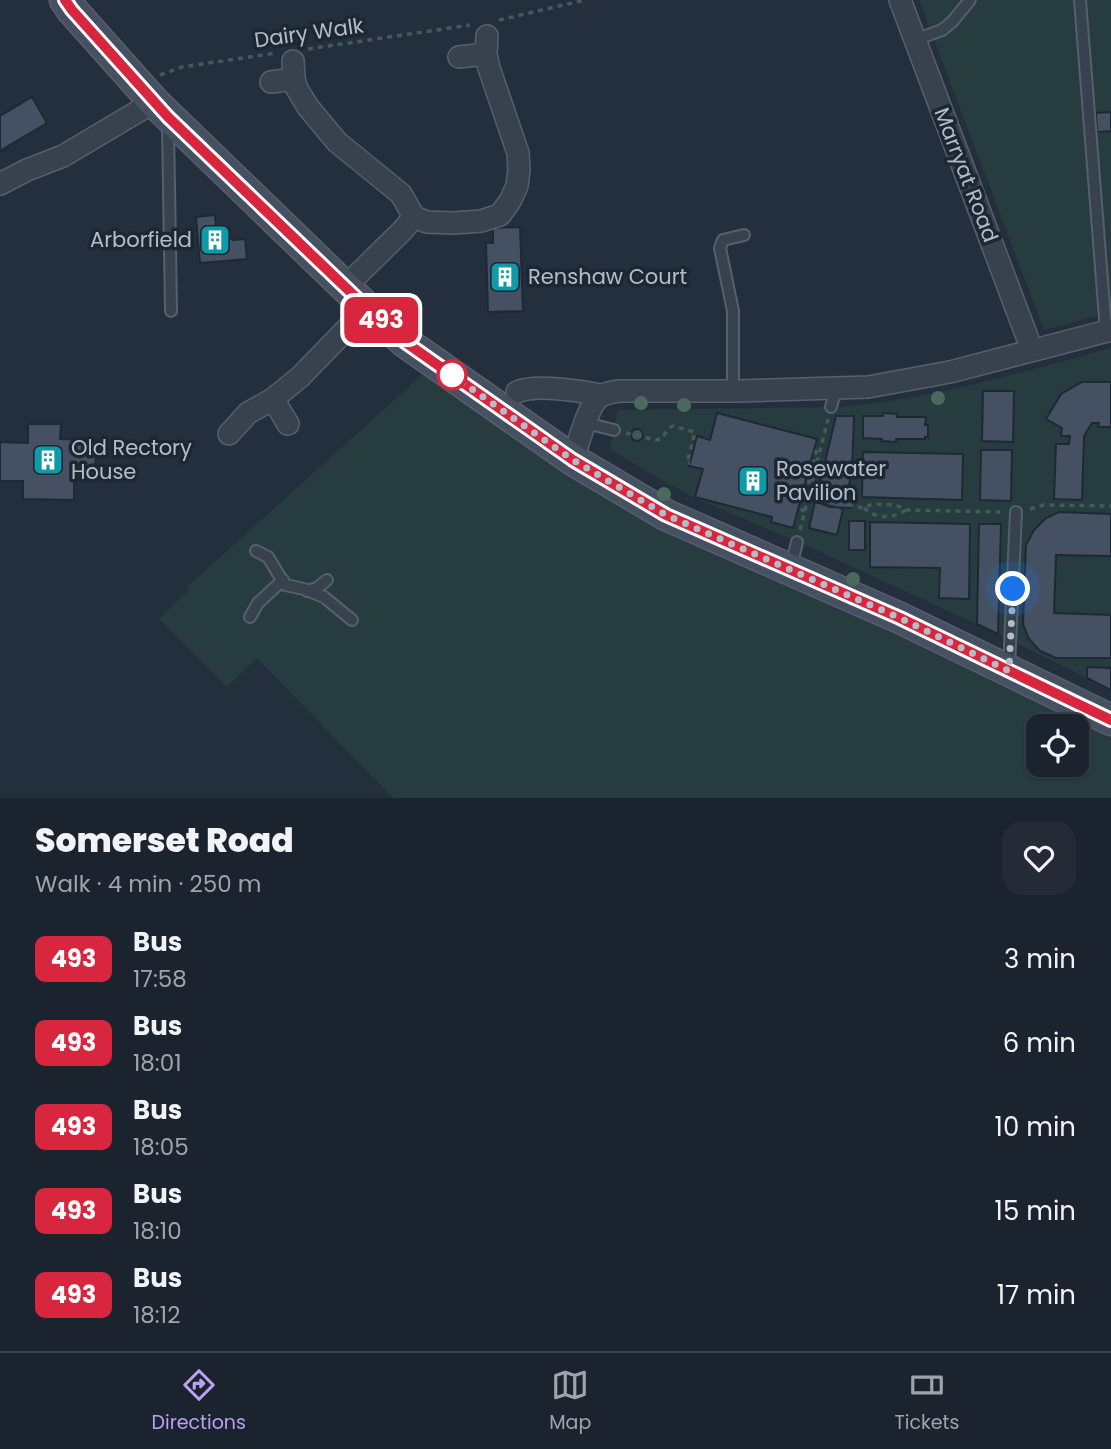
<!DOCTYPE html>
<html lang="en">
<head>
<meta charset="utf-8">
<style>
  body { margin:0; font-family:Poppins,sans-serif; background:#242b36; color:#f1f3f6; height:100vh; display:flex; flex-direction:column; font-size:26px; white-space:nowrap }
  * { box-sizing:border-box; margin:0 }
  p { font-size:23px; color:#a0a4aa }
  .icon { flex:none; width:38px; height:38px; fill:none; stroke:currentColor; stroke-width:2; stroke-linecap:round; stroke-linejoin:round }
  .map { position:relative; height:798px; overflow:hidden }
  .drawer { display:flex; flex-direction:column; background:#1b232e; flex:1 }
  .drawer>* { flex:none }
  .badge { padding:0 14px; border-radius:10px; font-size:24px; line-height:46px }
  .tools { position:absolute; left:1026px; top:714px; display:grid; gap:14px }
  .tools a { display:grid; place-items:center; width:63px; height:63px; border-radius:14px; background:#1b232e; box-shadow:0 2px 5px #0004,0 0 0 2px #39404a; font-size:35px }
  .you { position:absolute; width:35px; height:35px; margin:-18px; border:5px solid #fff; border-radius:50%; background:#1a73e8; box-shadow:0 0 0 10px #1a73e833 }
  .map>.badge { position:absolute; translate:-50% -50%; box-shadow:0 0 0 4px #fff }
  .round { display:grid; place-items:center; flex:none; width:74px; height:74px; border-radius:21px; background:#242b36 }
  .headline { display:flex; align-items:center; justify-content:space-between; height:119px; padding:0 35px }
  h1 { font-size:33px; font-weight:800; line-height:52px }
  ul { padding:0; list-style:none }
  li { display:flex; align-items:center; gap:21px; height:84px; padding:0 35px }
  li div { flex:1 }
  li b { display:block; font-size:26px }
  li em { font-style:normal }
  li .badge { min-width:77px; font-weight:700; text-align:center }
  .tab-bar { display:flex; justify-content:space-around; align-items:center; height:98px; border-top:2px solid #39404a; background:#1b232e; font-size:19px; color:#a0a4aa }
  .tab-bar a { display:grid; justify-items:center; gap:4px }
  .tab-bar .selected { color:#bca0f2 }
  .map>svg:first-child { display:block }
  .green { fill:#263c3f; fill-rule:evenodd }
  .building { fill:#455162; stroke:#1f2835; stroke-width:2 }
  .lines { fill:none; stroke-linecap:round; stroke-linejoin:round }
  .lane-casing { stroke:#565f6c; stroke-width:14 }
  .street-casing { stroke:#565f6c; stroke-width:24 }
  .secondary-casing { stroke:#565f6c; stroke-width:33 }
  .path { stroke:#44595c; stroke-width:3.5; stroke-dasharray:5 5; stroke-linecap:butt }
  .lane { stroke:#38414e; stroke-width:10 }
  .street { stroke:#38414e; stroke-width:21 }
  .secondary { stroke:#465061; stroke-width:30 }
  .tree { fill:#4b6a5d }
  .line-casing { stroke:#fff; stroke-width:16 }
  .line { stroke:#d7263d; stroke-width:10 }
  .walk { stroke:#b4bcc9; stroke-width:7; stroke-dasharray:0 12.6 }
  .stop-dot { fill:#fff; stroke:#d7263d; stroke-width:3.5 }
  .labels { text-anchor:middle; stroke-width:7; stroke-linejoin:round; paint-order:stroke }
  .street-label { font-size:21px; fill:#b4bcc9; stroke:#1d2633 }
  .poi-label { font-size:21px; fill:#b4bcc9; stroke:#1d2633; text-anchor:start }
</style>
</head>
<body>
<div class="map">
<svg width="1111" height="798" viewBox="0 0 1111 798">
  <rect width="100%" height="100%" fill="#242f3e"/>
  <path class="green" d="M919 0H1111V312L1044 330Z
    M1111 348V690L998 634 805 545 695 498 665 482 610 449 618 410 839 407C932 400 1022 372 1111 348Z
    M423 374 505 429 955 659 1111 734V798H393L257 658 227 687 159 619 189 590 187 587ZM1038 726H1076V765H1038Z"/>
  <path class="building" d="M32 97 47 123 0 151V116Z
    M1111 112V131L1097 132 1096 113Z
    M215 215 216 227 233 240 245 239 247 259 200 263 196 217Z
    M520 227 523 311 488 312 486 243H493V228Z
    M1082 382H1111V427H1098L1099 423H1092L1084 436 1082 500 1054 499 1056 444H1069L1070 436H1061L1062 428 1046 419 1061 394Z
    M983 391H1014L1013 442 982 441Z
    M717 413 817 439 793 528 771 522 772 517 695 497 703 469 689 466 690 463 697 436 710 440Z
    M883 413 897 414V417H926L925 425H928V437H925V439H896V442L882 441V439L863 438V416H883Z
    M836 416H854L852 471 846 498 818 491Z
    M28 424H61L60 439 96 440 95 478H74V500L23 499V481H0V442L28 443Z
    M631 435a6 6 0 1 1 12 0a6 6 0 1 1-12 0Z
    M981 450H1012L1011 501 980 500Z
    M863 452 963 454 962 500 862 497Z
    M818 491 833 493 846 498 852 502 851 508 829 507 811 499 812 492Z
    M815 502 843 509 837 535 809 528Z
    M1059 512 1111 514V556L1056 555 1054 613 1111 615V658H1056L1040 651 1029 639 1023 624 1026 545 1034 530 1046 518Z
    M849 521H865V550H849Z
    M870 522 970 524 969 599 939 598 940 568 870 567Z
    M979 524H1001L998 634 977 624Z
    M1087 667 1111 668V690L1087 678Z"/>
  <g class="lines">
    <g class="lane-casing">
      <path id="lane" d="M1080 0 1106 331
        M915 40 942 30 952 22 970 0
        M168 125 171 311
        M733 391V311L720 248 723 240 744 235
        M831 407 836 388
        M586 423 614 430
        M256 551 268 557 285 585 304 589 324 597 352 620
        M791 567 797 542
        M307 591 317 588 327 580
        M250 617 258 603 283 580
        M1009 667 1016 512"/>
    </g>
    <g class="street-casing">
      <path id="street" d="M900 0 1032 350
        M459 57 486 54
        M293 61 294 79 297 89 308 107 337 142 401 194 414 217
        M271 82 294 79
        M0 184 27 170 63 156 154 102
        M345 287 402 231 414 217 427 222 454 223 481 221 500 215 510 201 517 186 519 170 518 153 489 68 486 54 487 36
        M517 392C536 384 579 391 600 395
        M273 399 288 424
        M229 434 248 413 273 399 300 377 367 308
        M573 460C578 445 587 408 598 398 604 393 612 392 620 391H737L868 387 950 372 1111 330"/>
    </g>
    <g class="secondary-casing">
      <path id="secondary" d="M65 0 72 10 154 102 367 308 405 342 573 460 666 515 900 618 1111 720"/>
    </g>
    <path class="path" d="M499 20 585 0
      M308 49 470 25
      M160 75 182 67 276 53
      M626 433 656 440 661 439 669 428 673 426 695 432 687 463H690
      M809 495 863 508 873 504 896 505 906 510 1001 512
      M864 508C876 519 892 519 906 510
      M1030 509 1043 505 1111 506
      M805 511 802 510 817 448 821 449
      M800 530 828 419"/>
    <use href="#lane" class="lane"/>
    <use href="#street" class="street"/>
    <use href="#secondary" class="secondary"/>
  </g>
  <g class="tree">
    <circle cx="938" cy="398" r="7"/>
    <circle cx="641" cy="403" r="7"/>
    <circle cx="684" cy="405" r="7"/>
    <circle cx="664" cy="494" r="7"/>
    <circle cx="853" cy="579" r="7"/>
  </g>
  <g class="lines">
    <g class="line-casing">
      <path id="line" d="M65 0 72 10 168 117 367 308 405 342 573 460 666 515 900 618 1111 720"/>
    </g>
    <use href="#line" class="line"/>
    <path class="walk" d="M452 375 573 460 666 515 900 618 1009 671 1013 589"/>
  </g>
  <defs>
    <g id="building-square" transform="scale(1.575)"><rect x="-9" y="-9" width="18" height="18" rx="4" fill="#0f9aa8" stroke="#1d2633"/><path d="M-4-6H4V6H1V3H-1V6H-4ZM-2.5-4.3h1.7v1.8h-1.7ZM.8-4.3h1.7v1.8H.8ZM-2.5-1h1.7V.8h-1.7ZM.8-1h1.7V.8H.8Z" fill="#fff"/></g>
  </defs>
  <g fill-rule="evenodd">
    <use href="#building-square" x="215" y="240"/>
    <use href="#building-square" x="505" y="277"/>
    <use href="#building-square" x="48" y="460"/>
    <use href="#building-square" x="753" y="481"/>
  </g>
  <circle class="stop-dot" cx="452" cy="375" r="14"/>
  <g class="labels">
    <g class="street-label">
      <text transform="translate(309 33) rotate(-8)" y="7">Dairy Walk</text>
      <text transform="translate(966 175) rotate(69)" y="7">Marryat Road</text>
    </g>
    <g class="poi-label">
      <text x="192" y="247" text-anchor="end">Arborfield</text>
      <text x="528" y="284">Renshaw Court</text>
      <text x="71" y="455">Old Rectory<tspan x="71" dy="24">House</tspan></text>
      <text x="776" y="476">Rosewater<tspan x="776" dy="24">Pavilion</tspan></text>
    </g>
  </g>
</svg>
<div class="tools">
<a><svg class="icon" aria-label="locate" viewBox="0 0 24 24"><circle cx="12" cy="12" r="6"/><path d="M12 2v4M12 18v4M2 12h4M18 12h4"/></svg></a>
</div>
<div class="you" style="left:1013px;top:589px"></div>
<b class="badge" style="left:381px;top:320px;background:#d7263d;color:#fff">493</b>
</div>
<section class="drawer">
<div class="headline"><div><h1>Somerset Road</h1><p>Walk · 4 min · 250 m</p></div><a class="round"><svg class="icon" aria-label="heart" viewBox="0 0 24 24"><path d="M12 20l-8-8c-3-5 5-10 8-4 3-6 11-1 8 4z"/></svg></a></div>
<ul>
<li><span class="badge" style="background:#d7263d;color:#fff">493</span><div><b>Bus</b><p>17:58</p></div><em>3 min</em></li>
<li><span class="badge" style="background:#d7263d;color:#fff">493</span><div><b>Bus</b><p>18:01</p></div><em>6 min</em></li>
<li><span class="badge" style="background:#d7263d;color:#fff">493</span><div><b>Bus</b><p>18:05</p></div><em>10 min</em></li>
<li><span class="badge" style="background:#d7263d;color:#fff">493</span><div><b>Bus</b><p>18:10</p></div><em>15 min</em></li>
<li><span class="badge" style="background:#d7263d;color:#fff">493</span><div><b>Bus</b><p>18:12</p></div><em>17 min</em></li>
</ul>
</section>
<nav class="tab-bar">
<a class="selected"><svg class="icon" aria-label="directions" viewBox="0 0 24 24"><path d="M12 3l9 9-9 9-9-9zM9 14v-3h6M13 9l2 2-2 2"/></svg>Directions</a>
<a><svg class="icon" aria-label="map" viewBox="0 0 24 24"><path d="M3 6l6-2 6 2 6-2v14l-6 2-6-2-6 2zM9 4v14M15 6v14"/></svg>Map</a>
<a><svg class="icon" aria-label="tickets" viewBox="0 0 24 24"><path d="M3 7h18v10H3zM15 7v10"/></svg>Tickets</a>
</nav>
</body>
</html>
